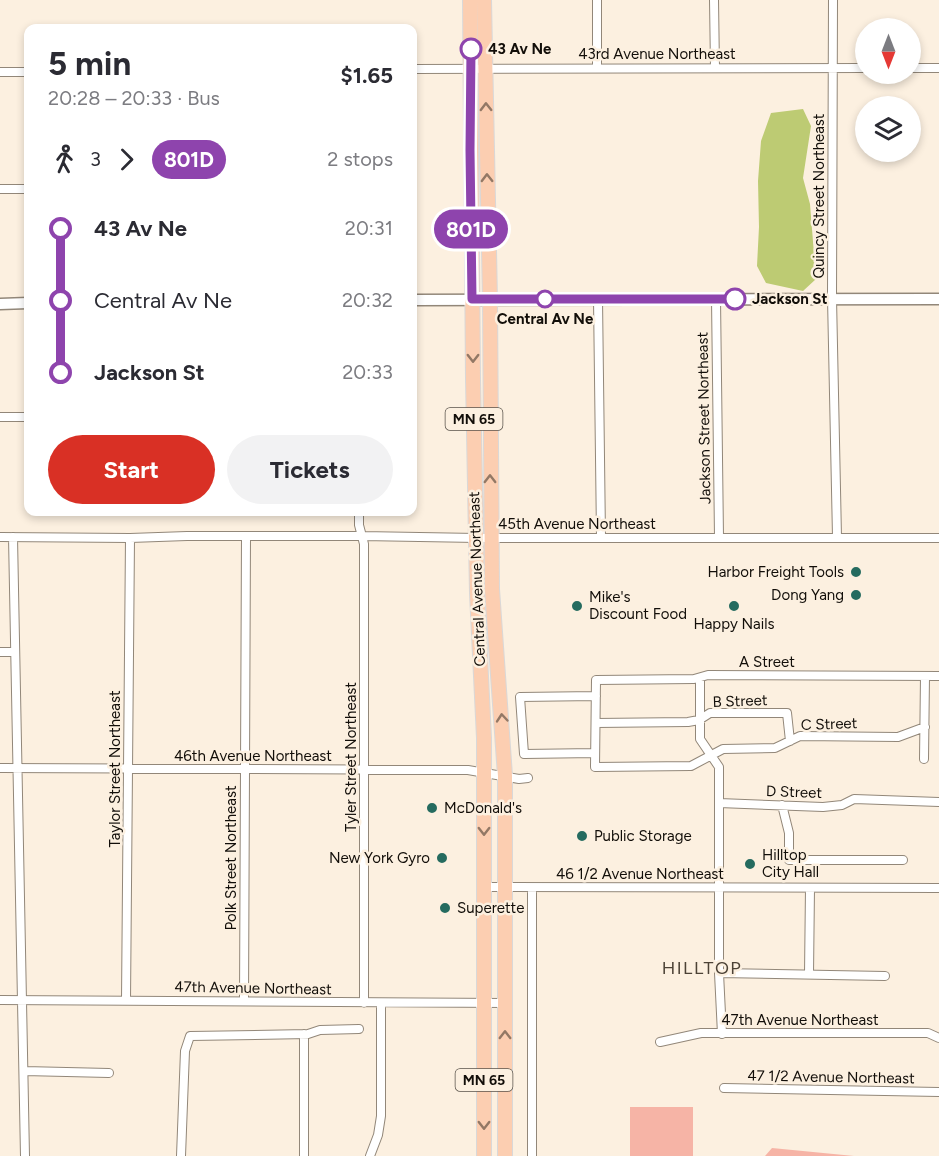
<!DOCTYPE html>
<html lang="en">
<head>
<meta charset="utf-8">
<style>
  body { margin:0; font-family:Figtree,sans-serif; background:#f2f2f3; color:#2b2b33; height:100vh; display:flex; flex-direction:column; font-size:22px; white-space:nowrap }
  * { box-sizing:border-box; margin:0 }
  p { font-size:20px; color:#7c7c81 }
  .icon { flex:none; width:33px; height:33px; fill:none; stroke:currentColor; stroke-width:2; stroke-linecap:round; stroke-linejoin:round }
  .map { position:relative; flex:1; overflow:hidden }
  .panel { position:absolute; left:24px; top:24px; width:393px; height:492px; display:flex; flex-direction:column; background:#fff; border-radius:12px; box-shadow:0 3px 9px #0003 }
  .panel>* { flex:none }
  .badge { padding:0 12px; border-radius:20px; font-size:21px; line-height:39px }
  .needle { width:39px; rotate:180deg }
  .tools { position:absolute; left:855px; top:18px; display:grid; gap:12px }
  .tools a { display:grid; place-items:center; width:66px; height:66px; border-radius:50%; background:#fff; box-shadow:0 3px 9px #0003; font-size:30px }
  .map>.badge { position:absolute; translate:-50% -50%; box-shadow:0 0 0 3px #fff }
  .legs { display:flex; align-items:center; gap:9px; height:66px; padding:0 24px; font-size:20px }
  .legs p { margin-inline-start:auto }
  .headline { display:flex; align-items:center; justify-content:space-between; height:102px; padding:0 24px }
  h1 { font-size:33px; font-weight:700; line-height:45px }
  .action { display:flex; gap:12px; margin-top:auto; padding:12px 24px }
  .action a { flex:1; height:69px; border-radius:36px; background:#d93025; color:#fff; font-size:24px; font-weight:700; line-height:69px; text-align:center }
  .action a+a { background:#f2f2f3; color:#2b2b33 }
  ul { padding:0 24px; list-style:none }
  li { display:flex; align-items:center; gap:21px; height:72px; font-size:22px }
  li i { display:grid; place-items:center; width:9px; height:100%; margin:0 8px; background:currentColor }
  li i::after { content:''; width:15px; height:15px; margin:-8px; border:4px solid; border-radius:50%; background:#fff }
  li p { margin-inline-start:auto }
  li:first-child i { background:linear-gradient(#0000 50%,currentColor 0) }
  li:last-child i { background:linear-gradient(currentColor 50%,#0000 0) }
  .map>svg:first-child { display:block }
  .green { fill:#f6b4a6 }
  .water { fill:#bdcb73 }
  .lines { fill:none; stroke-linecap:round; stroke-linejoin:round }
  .minor-casing { stroke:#928779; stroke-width:10 }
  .tertiary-casing { stroke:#928779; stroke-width:13 }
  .primary-casing { stroke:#d9d8d8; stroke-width:16 }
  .minor { stroke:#fff; stroke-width:8 }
  .tertiary { stroke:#fff; stroke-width:10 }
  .primary { stroke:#fcceb1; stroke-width:14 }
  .oneway { stroke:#937865 }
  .line-1-casing { stroke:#fff; stroke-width:14 }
  .line-1 { stroke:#8e44ad; stroke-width:9 }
  .stop-1-dot { fill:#fff; stroke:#8e44ad; stroke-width:3 }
  .poi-dot { fill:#256b5f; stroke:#fcf0e0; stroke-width:2 }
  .labels { text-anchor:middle; stroke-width:5; stroke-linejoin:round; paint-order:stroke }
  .shield { fill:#fcf0e0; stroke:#58524a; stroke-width:1.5 }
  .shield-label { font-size:14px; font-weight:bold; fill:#120e09 }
  .stop-label { font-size:15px; font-weight:bold; fill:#120e09; stroke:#fcf0e0; text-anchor:start }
  .street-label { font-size:15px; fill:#120e09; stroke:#fcf0e0 }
  .poi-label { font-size:15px; fill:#120e09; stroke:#fcf0e0; text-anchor:start }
  .quarter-label { font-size:18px; letter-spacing:1.5px; fill:#4c4236; stroke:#fcf0e0 }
</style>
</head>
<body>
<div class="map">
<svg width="939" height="1156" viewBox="0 0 939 1156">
  <rect width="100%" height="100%" fill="#fcf0e0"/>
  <path class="green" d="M630 1107H693V1156H630Z
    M772 1148 854 1156H765Z"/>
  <path class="water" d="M803 109 811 126 803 178 810 204 816 279 803 291 766 283 757 266 759 227 758 181 761 141 771 113Z"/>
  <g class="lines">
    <g class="minor-casing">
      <path id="minor" d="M597 0V68
        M714 0 715 68
        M833 0 832 298 837 537
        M910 68H939
        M412 69 866 68
        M0 72H28
        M0 189H28
        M598 299 601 537
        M716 299 719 537
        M0 417H28
        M359 512V525L364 544V1003
        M0 537 130 538 187 536H362L477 538H939
        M13 537 25 1156
        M0 652H14
        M700 678V739L719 767V973L722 1034
        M596 723 688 722 699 720 710 713H787L790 741
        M925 727 898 737 800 736 775 748 723 749 691 766 595 767 596 680 694 679 708 675 939 676
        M595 753 524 754 520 697 596 696
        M924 759 925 676
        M0 768 468 770 519 779 528 778
        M719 803 823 807 842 805 854 799 939 802
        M782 805 789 833V860H903
        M484 887 939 888
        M719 973 885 976
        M809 974 810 888
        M0 1000 505 1003
        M126 1000 130 538
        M244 1001 246 536
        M304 1034V1156
        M660 1042 701 1033H928L939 1038
        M24 1071 109 1073
        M724 1088 939 1092
        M181 1156 185 1051 190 1036 308 1034 320 1030 359 1029
        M370 1156 378 1135 381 1116V1004
        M532 1156V888"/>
    </g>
    <g class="tertiary-casing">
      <path id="tertiary" d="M412 300 939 299
        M0 304 28 303"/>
    </g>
    <g class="primary-casing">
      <path id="primary" d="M470 0 473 379 477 593 484 738V1156
        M484 0 490 300 492 589 505 776V1156"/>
    </g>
    <use href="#minor" class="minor"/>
    <use href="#tertiary" class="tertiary"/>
    <use href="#primary" class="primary"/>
  </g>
  <defs><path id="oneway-chevron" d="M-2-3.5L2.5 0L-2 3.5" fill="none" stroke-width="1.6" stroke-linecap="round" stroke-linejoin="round" transform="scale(1.5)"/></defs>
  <g class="oneway">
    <use href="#oneway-chevron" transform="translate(486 107) rotate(-91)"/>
    <use href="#oneway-chevron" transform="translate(487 178) rotate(-91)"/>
    <use href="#oneway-chevron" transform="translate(473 358) rotate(90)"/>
    <use href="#oneway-chevron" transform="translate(490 479) rotate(-90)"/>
    <use href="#oneway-chevron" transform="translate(502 718) rotate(-95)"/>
    <use href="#oneway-chevron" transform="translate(484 831) rotate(90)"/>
    <use href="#oneway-chevron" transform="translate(505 1035) rotate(-90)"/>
    <use href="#oneway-chevron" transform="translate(484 1125) rotate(90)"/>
  </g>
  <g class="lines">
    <g class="line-1-casing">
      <path id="line-1" d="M471 49 470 150 472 299H735"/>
    </g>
    <use href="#line-1" class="line-1"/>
  </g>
  <g class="stop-1-dot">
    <circle cx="471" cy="49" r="10"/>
    <circle cx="545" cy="299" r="8"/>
    <circle cx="735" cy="299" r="10"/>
  </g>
  <g class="poi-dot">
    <circle cx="856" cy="572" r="6"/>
    <circle cx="856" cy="595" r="6"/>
    <circle cx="577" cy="606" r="6"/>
    <circle cx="734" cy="606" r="6"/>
    <circle cx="432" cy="808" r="6"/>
    <circle cx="582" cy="836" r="6"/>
    <circle cx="442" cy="858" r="6"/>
    <circle cx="750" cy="864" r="6"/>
    <circle cx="445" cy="908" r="6"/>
  </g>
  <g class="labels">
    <g class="shield">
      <rect x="445.5" y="408" width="57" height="22" rx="4.5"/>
      <rect x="455.5" y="1069" width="57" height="22" rx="4.5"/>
    </g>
    <g class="shield-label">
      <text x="474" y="424">MN 65</text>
      <text x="484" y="1085">MN 65</text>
    </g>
    <g class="stop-label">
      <text x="488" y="54">43 Av Ne</text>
      <text x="752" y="304">Jackson St</text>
      <text x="545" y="324" text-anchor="middle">Central Av Ne</text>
    </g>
    <g class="street-label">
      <text x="657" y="59">43rd Avenue Northeast</text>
      <text transform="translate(819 196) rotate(-90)" y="5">Quincy Street Northeast</text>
      <text transform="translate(704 418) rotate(-91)" y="5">Jackson Street Northeast</text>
      <text x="577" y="529">45th Avenue Northeast</text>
      <text transform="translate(477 579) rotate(-92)" y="5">Central Avenue Northeast</text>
      <text x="767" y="667">A Street</text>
      <text transform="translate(740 701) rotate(-2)" y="5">B Street</text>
      <text transform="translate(829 724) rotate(-2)" y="5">C Street</text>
      <text x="253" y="761">46th Avenue Northeast</text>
      <text transform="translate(351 757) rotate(-90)" y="5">Tyler Street Northeast</text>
      <text transform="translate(115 769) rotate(-90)" y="5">Taylor Street Northeast</text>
      <text transform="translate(794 792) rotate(2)" y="5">D Street</text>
      <text transform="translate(231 858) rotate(-90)" y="5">Polk Street Northeast</text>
      <text x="640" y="879">46 1/2 Avenue Northeast</text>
      <text transform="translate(253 988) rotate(1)" y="5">47th Avenue Northeast</text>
      <text x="800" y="1025">47th Avenue Northeast</text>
      <text transform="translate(831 1077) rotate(1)" y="5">47 1/2 Avenue Northeast</text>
    </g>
    <g class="poi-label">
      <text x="844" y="577" text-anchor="end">Harbor Freight Tools</text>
      <text x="844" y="600" text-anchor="end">Dong Yang</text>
      <text x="589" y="602">Mike's<tspan x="589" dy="17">Discount Food</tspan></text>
      <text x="734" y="629" text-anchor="middle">Happy Nails</text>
      <text x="444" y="813">McDonald's</text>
      <text x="594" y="841">Public Storage</text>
      <text x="762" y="860">Hilltop<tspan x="762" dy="17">City Hall</tspan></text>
      <text x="430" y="863" text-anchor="end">New York Gyro</text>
      <text x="457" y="913">Superette</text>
    </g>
    <g class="quarter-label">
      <text x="702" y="974">HILLTOP</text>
    </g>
  </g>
</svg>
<div class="tools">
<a><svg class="needle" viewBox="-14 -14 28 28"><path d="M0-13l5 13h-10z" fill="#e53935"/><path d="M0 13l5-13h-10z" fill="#7c7c81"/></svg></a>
<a><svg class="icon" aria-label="layers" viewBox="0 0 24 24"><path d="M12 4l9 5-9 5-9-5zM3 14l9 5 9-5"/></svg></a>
</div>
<b class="badge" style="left:471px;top:229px;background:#8e44ad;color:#fff">801D</b>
<section class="panel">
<div class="headline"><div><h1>5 min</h1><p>20:28 – 20:33 · Bus</p></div><b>$1.65</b></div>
<div class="legs"><svg class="icon" aria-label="walk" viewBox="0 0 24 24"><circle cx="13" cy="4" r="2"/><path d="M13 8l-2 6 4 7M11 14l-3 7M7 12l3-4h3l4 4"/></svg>3<svg class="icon" aria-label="forward" viewBox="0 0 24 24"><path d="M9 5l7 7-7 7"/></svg><b class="badge" style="background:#8e44ad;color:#fff">801D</b><p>2 stops</p></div>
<ul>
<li><i style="color:#8e44ad"></i><b>43 Av Ne</b><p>20:31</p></li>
<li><i style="color:#8e44ad"></i><span>Central Av Ne</span><p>20:32</p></li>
<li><i style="color:#8e44ad"></i><b>Jackson St</b><p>20:33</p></li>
</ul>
<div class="action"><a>Start</a><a>Tickets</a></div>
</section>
</div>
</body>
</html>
